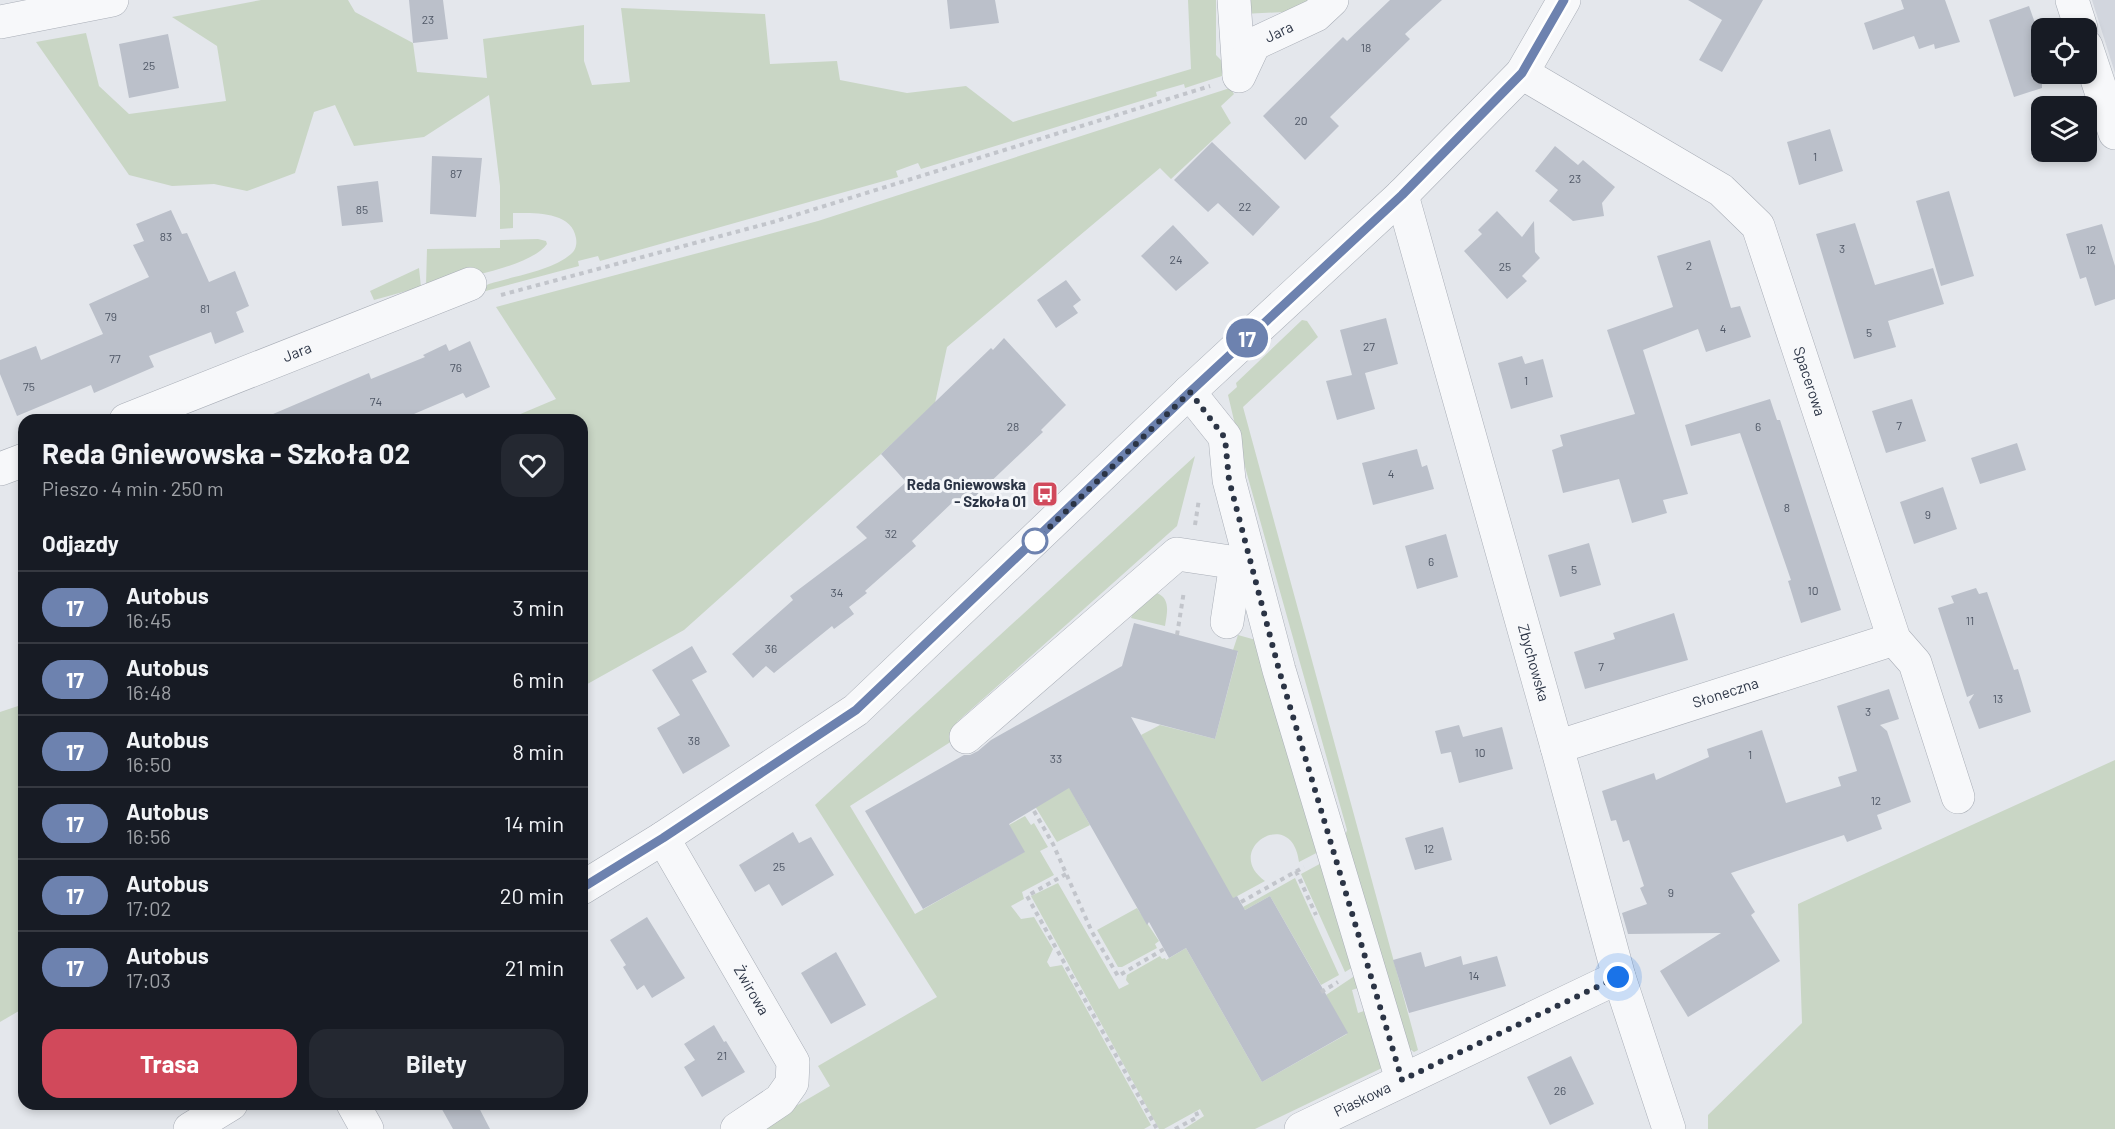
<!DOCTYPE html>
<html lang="pl">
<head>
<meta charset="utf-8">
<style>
  body { margin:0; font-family:Barlow,sans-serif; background:#242831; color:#f1f3f6; height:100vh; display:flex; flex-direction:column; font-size:22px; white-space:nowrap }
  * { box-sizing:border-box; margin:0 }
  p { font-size:20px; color:#9ea1a6 }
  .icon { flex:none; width:33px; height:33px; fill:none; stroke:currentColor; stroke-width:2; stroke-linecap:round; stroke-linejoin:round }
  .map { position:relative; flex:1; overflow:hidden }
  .panel { position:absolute; left:18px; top:414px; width:570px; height:696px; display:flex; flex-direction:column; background:#171b24; border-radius:18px; box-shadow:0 3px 9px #0003 }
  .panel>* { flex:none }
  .badge { padding:0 12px; border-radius:20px; font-size:21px; line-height:39px }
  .fabs { position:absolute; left:2031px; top:18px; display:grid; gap:12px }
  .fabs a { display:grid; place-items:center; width:66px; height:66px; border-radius:12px; background:#171b24; box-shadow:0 3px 9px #0003; font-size:30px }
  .you { position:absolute; width:30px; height:30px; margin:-15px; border:4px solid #fff; border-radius:50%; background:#1a73e8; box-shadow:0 0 0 9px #1a73e833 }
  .map>.badge { position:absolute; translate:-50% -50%; box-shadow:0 0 0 3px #fff }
  h2 { padding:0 24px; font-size:22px; line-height:54px }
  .round { display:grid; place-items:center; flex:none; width:63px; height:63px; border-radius:18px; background:#242831 }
  .head { display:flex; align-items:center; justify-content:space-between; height:102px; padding:0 24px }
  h1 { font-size:28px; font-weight:700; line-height:45px }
  .action { display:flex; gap:12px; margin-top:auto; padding:12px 24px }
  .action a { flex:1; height:69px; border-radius:18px; background:#d1495b; color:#fff; font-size:24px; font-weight:700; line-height:69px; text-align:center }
  .action a+a { background:#242831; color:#f1f3f6 }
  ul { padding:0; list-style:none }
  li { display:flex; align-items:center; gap:18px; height:72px; padding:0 24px; border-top:2px solid #363941 }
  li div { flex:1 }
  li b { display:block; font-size:22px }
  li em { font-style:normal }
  li .badge { min-width:66px; font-weight:700; text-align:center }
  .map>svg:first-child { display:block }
  .built { fill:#d2d6de }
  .green { fill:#c9d6c5 }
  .building { fill:#bbc0ca }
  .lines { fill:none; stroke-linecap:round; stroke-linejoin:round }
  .minor-casing { stroke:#a9aeb7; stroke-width:34 }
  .path { stroke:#c2c5cb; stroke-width:4; stroke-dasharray:4.5 4.5; stroke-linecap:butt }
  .minor { stroke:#f7f8fa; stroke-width:33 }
  .line-casing { stroke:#fff; stroke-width:14 }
  .line { stroke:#6d82af; stroke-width:9 }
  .walk { stroke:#2b3445; stroke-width:6; stroke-dasharray:0 10.8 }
  .stop-dot { fill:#fff; stroke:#6d82af; stroke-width:3 }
  .labels { text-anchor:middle; stroke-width:6; stroke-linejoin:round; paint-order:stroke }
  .number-label { font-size:12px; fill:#4f5766 }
  .street-label { font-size:15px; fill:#2b3445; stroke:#f4f6f9 }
  .poi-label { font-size:15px; font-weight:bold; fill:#2b3445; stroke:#f4f6f9; text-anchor:end }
</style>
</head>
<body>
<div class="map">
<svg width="2115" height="1129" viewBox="0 0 2115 1129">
  <rect width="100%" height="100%" fill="#e4e7ec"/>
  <path class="built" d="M2092 0H2115V73Z"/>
  <path class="green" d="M261 0H348L355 12 413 43 417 72 487 78 483 39 584 25V61L592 85 630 82 621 8 765 14 770 64 837 61 840 80 907 93 966 86 1013 122 1191 69 1188 0H1216V55L1230 69 1225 75 1185 88 1184 84 1156 92 1157 96 921 169 918 163 896 171 898 177 600 261 598 256 578 261 579 266 482 292 480 288 489 284C513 276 552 271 571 254 576 250 577 244 576 238 572 211 533 213 513 213V228L500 229V186L489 95 424 137 354 146 335 105 314 112 295 173 247 191 214 184 172 186 129 175 36 42 86 33 99 86 129 114 226 101 217 46 172 17Z
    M1240 0H1319L1303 11 1243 14Z
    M1230 88 1234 94 1221 106 1231 123 1171 179 1160 168 947 347 935 403 881 454 684 630 582 687V420H506L556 399 496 307 818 221Z
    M538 239 546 241 547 244C531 267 455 280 426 285L427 249 500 248V240Z
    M419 268 421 287 374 300 370 291Z
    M1302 320 1307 321 1318 337 1243 407 1418 1050 1414 1052 1407 1047 1342 846 1347 830 1245 467 1228 395 1237 387 1236 383Z
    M1195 456 1177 526 957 722 963 734 850 806 915 914 1024 852 1009 825 1025 816 1031 825 1034 823 1048 847 1040 851 1054 875 1022 892 1024 899 1011 906 1021 919 1034 917 1053 949 1047 962 1050 967 1062 965 1151 1125 1144 1129H757L830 1086 818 1066 937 997 815 805Z
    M1157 593C1171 599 1167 613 1165 626L1131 618 1133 613Z
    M1238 635 1263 642 1324 849 1299 862C1292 804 1221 850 1265 881L1230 900 1141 735 1160 725 1215 739 1238 652 1233 650Z
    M24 704V1008L0 1022V712Z
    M2115 760V1129H1708V1115L1802 1023 1798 904Z
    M1064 778 1090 825 1057 842 1030 798Z
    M1327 860 1355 966 1345 972 1301 874Z
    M1295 878 1339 975 1321 985 1270 896 1245 910 1243 907Z
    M1058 883 1119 989 1129 984 1126 980 1127 975 1160 956 1162 959 1165 958 1166 960 1186 948 1262 1082 1347 1034 1326 995 1356 975 1361 987 1352 990 1358 1013 1364 1011 1382 1068 1255 1129H1184L1204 1116 1200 1109 1164 1129H1159L1031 896Z
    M1137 908 1159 941 1155 944 1157 948 1122 967H1118L1097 930Z"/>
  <path class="building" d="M409 0H443L448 39 413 43Z
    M947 0H995L999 23 950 29Z
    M1390 0H1442L1405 34 1410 39 1330 117 1339 126 1305 160 1263 116 1343 37 1347 41Z
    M1688 0H1763L1722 72 1699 60 1722 20Z
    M1901 0H1945L1960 42 1935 49 1934 44 1919 49 1914 36 1873 50 1864 23 1904 9Z
    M2029 6 2042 43V88L2014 97 1989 20Z
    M168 34 179 88 129 98 119 44Z
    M1830 129 1843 171 1799 185 1787 142Z
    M1212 142 1280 207 1253 236 1218 203 1208 212 1174 180Z
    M1555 146 1578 165 1583 160 1615 187 1602 203 1604 216 1573 221 1549 201 1558 190 1535 171Z
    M432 156 482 158 476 217 430 214Z
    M378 181 383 222 342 226 337 186Z
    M1949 191 1974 276 1941 286 1916 201Z
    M171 210 182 234 187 233 209 282 235 271 249 306 236 312 244 332 215 344 211 332 149 356 154 367 94 393 91 385 17 416 0 374V360L36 346 41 360 103 334 89 304 149 277 133 245 144 241 136 224Z
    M1497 211 1522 237 1534 221 1535 252 1540 258 1522 276 1527 281 1507 299 1464 251 1482 234 1478 230Z
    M1855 223 1875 285 1933 268 1944 304 1888 321 1896 347 1854 359 1816 234Z
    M2102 224 2115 266V299L2095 306 2086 277 2080 279 2066 234Z
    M1173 225 1209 263 1176 291 1141 256Z
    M1710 240 1731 308 1740 306 1751 337 1706 352 1698 329 1643 350 1688 494 1663 500 1667 513 1632 523 1619 479 1563 493 1552 450 1563 446 1560 435 1635 414 1607 330 1673 307 1657 256Z
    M1066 280 1081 300 1073 306 1078 313 1056 328 1037 300Z
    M1386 318 1398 364 1365 373 1375 409 1337 420 1326 381 1352 375 1340 330Z
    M1004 338 1066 405 1041 430 1043 432 963 508 955 500 912 541 916 546 865 591 867 593 849 607 854 614 834 629 832 626 774 673 766 666 753 678 732 654 793 600 790 596 867 538 856 527 906 482 881 454 991 348 993 350Z
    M470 341 490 387 466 398 463 393 400 420H259L369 373 371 379 425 357 423 355 446 344 449 351Z
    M1522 356 1525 364 1543 359 1553 397 1511 409 1498 363Z
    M1770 399 1777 420H1780L1841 610 1801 623 1788 581 1791 580 1740 433 1691 446 1685 425Z
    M1912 399 1926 441 1886 453 1872 411Z
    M2017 443 2026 470 1980 484 1971 458Z
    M1417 449 1422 467 1427 465 1434 489 1373 505 1362 463Z
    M1943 487 1957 529 1914 544 1900 502Z
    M1446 534 1458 577 1417 589 1405 546Z
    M1589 543 1601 585 1560 597 1548 555Z
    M1976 588 1979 594 1987 592 2014 670 2018 669 2031 712 1979 729 1969 702 1974 694 1967 697 1938 608 1954 603 1951 596Z
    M1674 613 1688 660 1585 689 1574 652 1615 639 1613 633Z
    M1134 623 1238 651 1215 739 1131 717 1233 898 1237 896 1245 910 1270 896 1348 1033 1262 1082 1186 948 1169 958 1149 922 1147 925 1069 788 1009 824 1025 852 923 909 865 811 964 755H970L978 751 991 740 1122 666Z
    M692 646 707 672 692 680 730 746 683 774 657 728 680 715 652 670Z
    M1889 689 1899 719 1880 725 1887 731 1911 802 1877 815 1882 829 1847 842 1844 835 1731 873 1755 912 1751 915 1780 961 1688 1017 1660 971 1721 933 1628 934 1622 913 1647 904 1640 888 1644 886 1629 840 1623 842 1616 820 1611 821 1602 791 1654 773 1656 780 1709 757 1707 749 1762 730 1786 803 1841 786 1838 777 1857 771 1837 706Z
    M1459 725 1463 737 1502 727 1513 769 1459 783 1451 752 1441 754 1435 731Z
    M1443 827 1452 860 1415 870 1405 838Z
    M793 832 799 843 811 837 834 875 782 906 769 884 755 892 739 865Z
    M647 917 685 978 652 998 644 985 637 990 623 967 626 965 610 940Z
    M836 952 866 1005 831 1024 801 973Z
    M1421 952 1425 967 1461 956 1463 965 1497 956 1506 986 1409 1013 1393 960Z
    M714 1025 724 1042 726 1041 745 1072 702 1097 684 1067 695 1060 684 1044Z
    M1571 1056 1594 1104 1550 1125 1527 1077Z
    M439 1104H477L490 1129H453Z"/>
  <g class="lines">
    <g class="minor-casing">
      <g id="minor">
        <path d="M1234 0 1239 74"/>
        <path d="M2072 0 2081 28"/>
        <path d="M0 22 112 0"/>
        <path d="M2086 46 2115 133"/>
        <path id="s1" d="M1522 73 1721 190 1758 226 1894 639 1915 663 1958 797"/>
        <path id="s2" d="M1239 76 1254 44 1316 15 1332 0"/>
        <path id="s3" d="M1402 195 1557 747 1619 977 1669 1129"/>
        <path d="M1189 392 1225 437 1229 480 1279 670 1402 1080"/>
        <path id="s4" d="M126 420 470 284"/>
        <path d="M0 469 24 460"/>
        <path d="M1227 622 1236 563"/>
        <path d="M966 737 1177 554 1251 565"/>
        <path id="s5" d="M1557 747 1894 639"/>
        <path id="s6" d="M663 838 793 1062 792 1083 780 1100 737 1129"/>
        <path d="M582 888 663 838 856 710 1189 392 1402 195 1522 73 1564 0"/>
        <path d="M353 1104 367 1129"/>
        <path d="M190 1129 231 1104"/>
        <path id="s7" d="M1301 1129 1619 977"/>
      </g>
    </g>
    <path class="path" d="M501 295 773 222 1210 86
      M1195 525 1199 499
      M1177 635 1184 591
      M1034 811 1053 844 1092 932 1118 976 1164 949
      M1296 871 1316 915
      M1066 874 1027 896 1157 1129
      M1241 902 1304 867
      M1321 992 1338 982
      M1175 1129 1198 1117 1196 1112"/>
    <use href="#minor" class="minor"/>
  </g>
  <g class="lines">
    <g class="line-casing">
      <path id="line" d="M582 888 663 838 856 710 1190 392 1402 195 1522 73 1564 0"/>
    </g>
    <use href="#line" class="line"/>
    <path class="walk" d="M1035 541 1031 545 1190 392 1225 438 1229 480 1279 670 1402 1080 1618 977"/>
  </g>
  <defs>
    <g id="bus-square" transform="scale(1.35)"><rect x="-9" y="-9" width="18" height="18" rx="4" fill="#d1495b" stroke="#f4f6f9"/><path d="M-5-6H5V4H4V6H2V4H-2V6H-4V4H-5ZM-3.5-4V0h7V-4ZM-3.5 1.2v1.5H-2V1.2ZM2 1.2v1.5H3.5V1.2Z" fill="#fff"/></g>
  </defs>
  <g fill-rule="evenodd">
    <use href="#bus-square" x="1045" y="494"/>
  </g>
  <circle class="stop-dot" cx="1035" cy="541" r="12"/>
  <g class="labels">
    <g class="number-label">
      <text x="428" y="24">23</text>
      <text x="1366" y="52">18</text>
      <text x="149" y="70">25</text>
      <text x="1301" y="125">20</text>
      <text x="1815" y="161">1</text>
      <text x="456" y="178">87</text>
      <text x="1575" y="183">23</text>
      <text x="1245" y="211">22</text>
      <text x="362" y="214">85</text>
      <text x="166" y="241">83</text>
      <text x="1842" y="253">3</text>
      <text x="2091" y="254">12</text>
      <text x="1176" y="264">24</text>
      <text x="1689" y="270">2</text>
      <text x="1505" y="271">25</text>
      <text x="205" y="313">81</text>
      <text x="111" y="321">79</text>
      <text x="1723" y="333">4</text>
      <text x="1869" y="337">5</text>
      <text x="1369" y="351">27</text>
      <text x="115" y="363">77</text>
      <text x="456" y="372">76</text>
      <text x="1526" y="385">1</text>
      <text x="29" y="391">75</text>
      <text x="376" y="406">74</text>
      <text x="1899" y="430">7</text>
      <text x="1013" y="431">28</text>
      <text x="1758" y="431">6</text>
      <text x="1391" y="478">4</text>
      <text x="1787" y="512">8</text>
      <text x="1928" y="519">9</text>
      <text x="891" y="538">32</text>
      <text x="1431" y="566">6</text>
      <text x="1574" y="574">5</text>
      <text x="1813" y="595">10</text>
      <text x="837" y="597">34</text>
      <text x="1970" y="625">11</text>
      <text x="771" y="653">36</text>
      <text x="1601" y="671">7</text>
      <text x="1998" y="703">13</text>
      <text x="1868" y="716">3</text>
      <text x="694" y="745">38</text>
      <text x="1480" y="757">10</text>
      <text x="1750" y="759">1</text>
      <text x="1056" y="763">33</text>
      <text x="1876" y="805">12</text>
      <text x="1429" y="853">12</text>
      <text x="779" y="871">25</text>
      <text x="1671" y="897">9</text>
      <text x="1474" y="980">14</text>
      <text x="722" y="1060">21</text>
      <text x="1560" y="1095">26</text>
    </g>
    <g class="street-label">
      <text dy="5" stroke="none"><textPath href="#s2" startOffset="63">Jara</textPath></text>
      <text dy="5" stroke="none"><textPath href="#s4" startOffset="184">Jara</textPath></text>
      <text dy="5" stroke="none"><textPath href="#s1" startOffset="446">Spacerowa</textPath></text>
      <text dy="5" stroke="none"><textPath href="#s3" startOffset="486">Zbychowska</textPath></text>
      <text dy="5" stroke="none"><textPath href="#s5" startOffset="177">Słoneczna</textPath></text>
      <text dy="5" stroke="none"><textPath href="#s6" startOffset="176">Żwirowa</textPath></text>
      <text dy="5" stroke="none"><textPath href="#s7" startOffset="68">Piaskowa</textPath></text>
    </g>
    <g class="poi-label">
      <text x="1026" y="490">Reda Gniewowska<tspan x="1026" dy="17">- Szkoła 01</tspan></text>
    </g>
  </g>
</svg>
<div class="fabs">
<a><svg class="icon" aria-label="locate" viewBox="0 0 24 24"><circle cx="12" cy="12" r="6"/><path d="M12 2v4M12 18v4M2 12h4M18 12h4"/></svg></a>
<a><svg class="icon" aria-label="layers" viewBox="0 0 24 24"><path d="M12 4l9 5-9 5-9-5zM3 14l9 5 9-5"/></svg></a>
</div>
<div class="you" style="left:1618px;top:977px"></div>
<b class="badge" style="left:1247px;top:338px;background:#6d82af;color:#fff">17</b>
<section class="panel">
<div class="head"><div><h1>Reda Gniewowska - Szkoła 02</h1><p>Pieszo · 4 min · 250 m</p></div><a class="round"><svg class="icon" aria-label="heart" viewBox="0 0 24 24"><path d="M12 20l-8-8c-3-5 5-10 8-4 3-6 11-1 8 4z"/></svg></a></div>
<h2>Odjazdy</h2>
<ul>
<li><span class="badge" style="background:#6d82af;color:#fff">17</span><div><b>Autobus</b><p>16:45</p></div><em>3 min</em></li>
<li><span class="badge" style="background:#6d82af;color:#fff">17</span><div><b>Autobus</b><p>16:48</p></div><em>6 min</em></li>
<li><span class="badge" style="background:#6d82af;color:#fff">17</span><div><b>Autobus</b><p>16:50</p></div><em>8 min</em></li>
<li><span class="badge" style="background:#6d82af;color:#fff">17</span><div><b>Autobus</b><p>16:56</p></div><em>14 min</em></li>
<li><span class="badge" style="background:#6d82af;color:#fff">17</span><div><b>Autobus</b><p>17:02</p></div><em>20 min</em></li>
<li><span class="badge" style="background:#6d82af;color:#fff">17</span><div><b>Autobus</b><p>17:03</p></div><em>21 min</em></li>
</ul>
<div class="action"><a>Trasa</a><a>Bilety</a></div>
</section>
</div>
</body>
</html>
